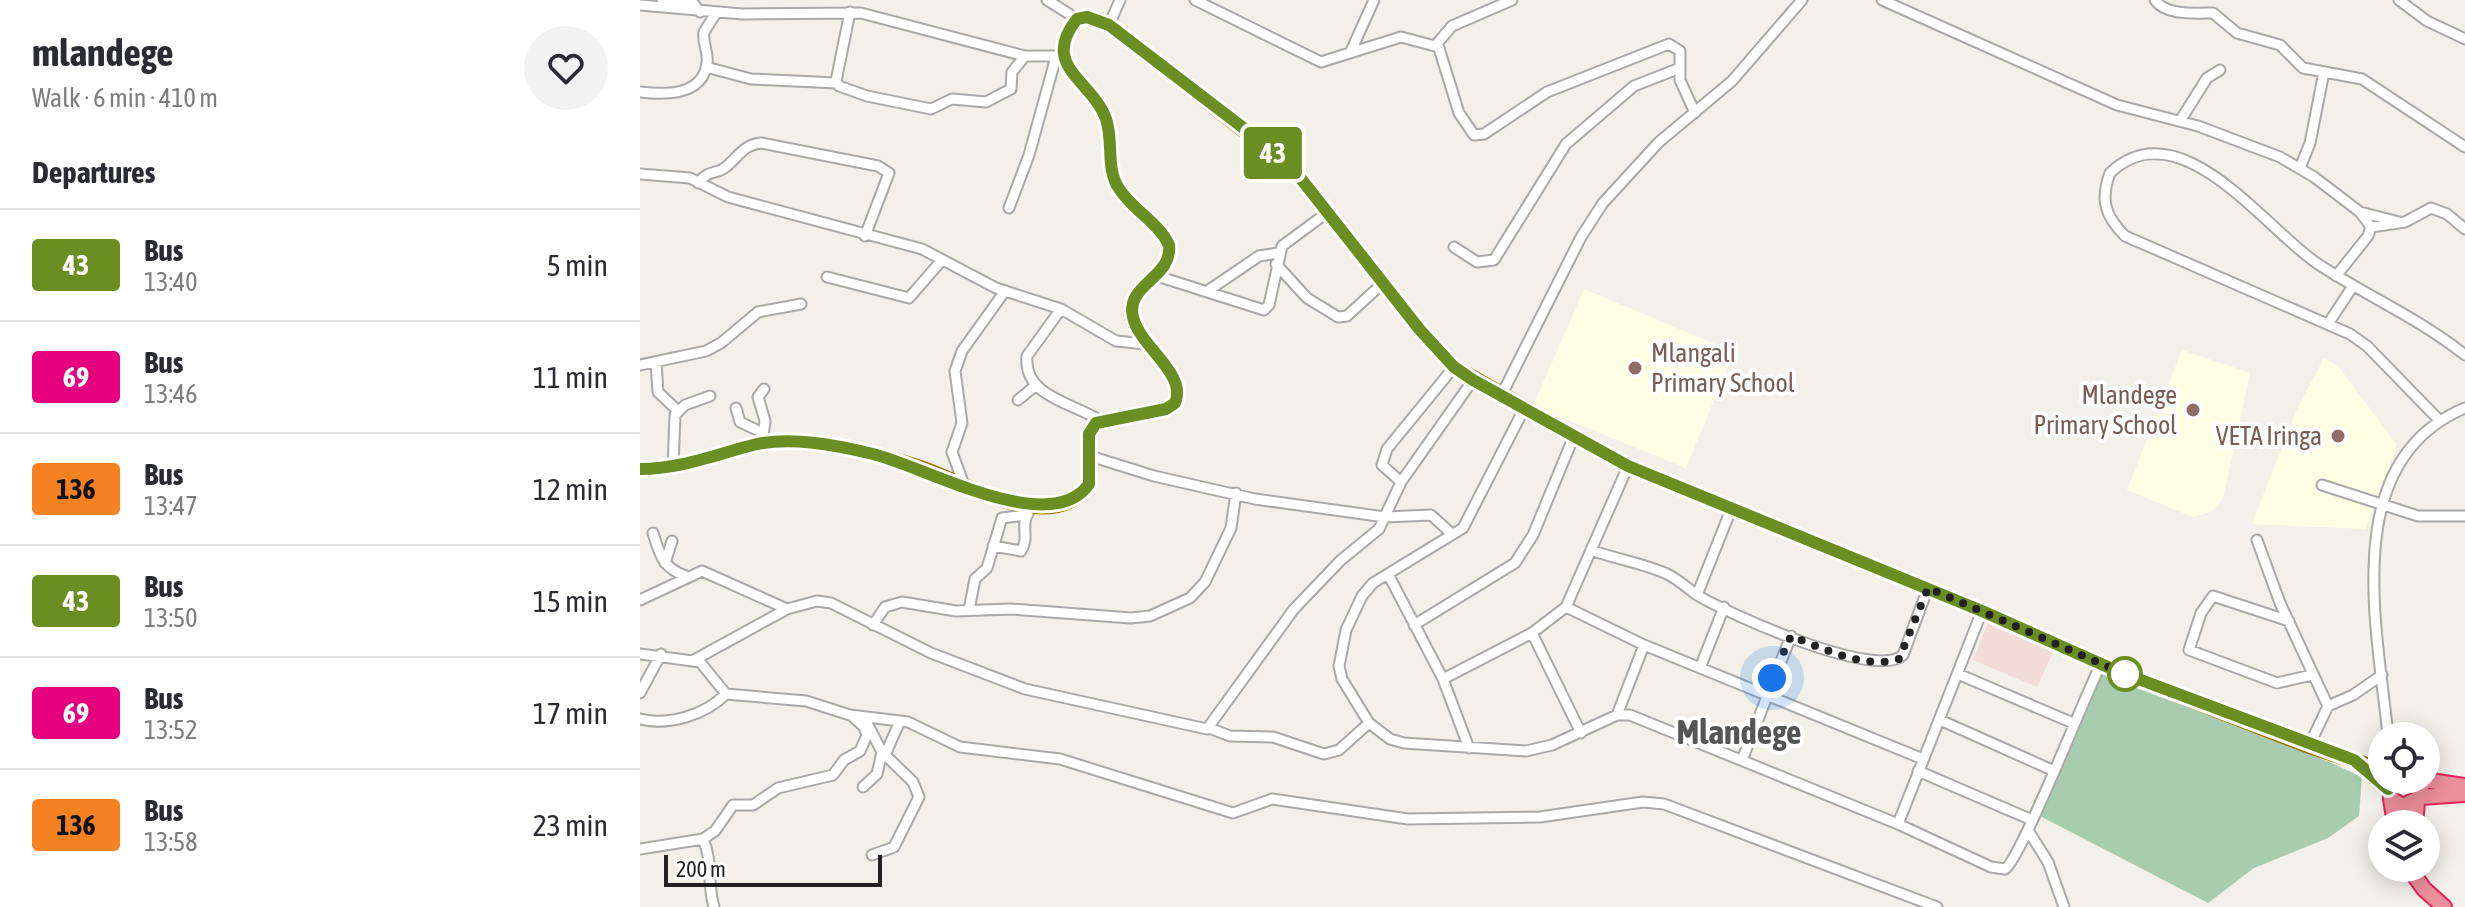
<!DOCTYPE html>
<html lang="en">
<head>
<meta charset="utf-8">
<style>
  body { margin:0; font-family:"Asap Condensed",sans-serif; background:#f2f2f3; color:#2b2b33; height:100vh; display:flex; flex-direction:column; font-size:30px; white-space:nowrap }
  * { box-sizing:border-box; margin:0 }
  p { font-size:26px; color:#7c7c81 }
  .icon { flex:none; width:44px; height:44px; fill:none; stroke:currentColor; stroke-width:2; stroke-linecap:round; stroke-linejoin:round }
  .map { position:relative; flex:1; overflow:hidden }
  .drawer { display:flex; flex-direction:column; background:#fff; width:640px }
  .drawer>* { flex:none }
  .badge { padding:0 16px; border-radius:6px; font-size:28px; line-height:52px }
  .fabs { position:absolute; left:1728px; top:722px; display:grid; gap:16px }
  .fabs a { display:grid; place-items:center; width:72px; height:72px; border-radius:50%; background:#fff; box-shadow:0 4px 20px #0003; font-size:40px }
  .scale { position:absolute; left:24px; bottom:20px; width:218px; box-sizing:border-box; padding-left:8px; border:4px solid #222; border-top:0; font-size:22px; line-height:28px; white-space:nowrap; color:#222; -webkit-text-stroke:6px #fff; paint-order:stroke }
  .you { position:absolute; width:40px; height:40px; margin:-20px; border:6px solid #fff; border-radius:50%; background:#1a73e8; box-shadow:0 0 0 12px #1a73e833 }
  .map>.badge { position:absolute; translate:-50% -50%; box-shadow:0 0 0 4px #fff }
  h2 { padding:0 32px; font-size:30px; line-height:72px }
  .round { display:grid; place-items:center; flex:none; width:84px; height:84px; border-radius:42px; background:#f2f2f3 }
  .overview { display:flex; align-items:center; justify-content:space-between; height:136px; padding:0 32px }
  h1 { font-size:38px; font-weight:700; line-height:60px }
  ul { padding:0; list-style:none }
  li { display:flex; align-items:center; gap:24px; height:112px; padding:0 32px; border-top:2px solid #e1e1e2 }
  li div { flex:1 }
  li b { display:block; font-size:30px }
  li em { font-style:normal }
  li .badge { min-width:88px; font-weight:700; text-align:center }
  main { display:flex; flex:1; min-height:0 }
  .map>svg:first-child { display:block }
  .commercial { fill:#f3dbd8 }
  .education { fill:#fdffe5 }
  .cemetery { fill:#a9ccb0 }
  .lines { fill:none; stroke-linecap:round; stroke-linejoin:round }
  .minor-casing { stroke:#a9a9a9; stroke-width:13 }
  .major-casing { stroke:#a07500; stroke-width:16 }
  .highway-casing { stroke:#e22459; stroke-width:18 }
  .minor { stroke:#fff; stroke-width:9 }
  .major { stroke:#ffdca1; stroke-width:12 }
  .highway { stroke:#eb8f9a; stroke-width:14 }
  .line-casing { stroke:#fff; stroke-width:18 }
  .line { stroke:#6b8e23; stroke-width:12 }
  .walk { stroke:#222; stroke-width:8; stroke-dasharray:0 14.4 }
  .education-dot { fill:#8d6e63; stroke:#fff; stroke-width:3 }
  .stop-dot { fill:#fff; stroke:#6b8e23; stroke-width:4 }
  .labels { text-anchor:middle; stroke-width:8; stroke-linejoin:round; paint-order:stroke }
  .education-label { font-size:26px; fill:#785e54; stroke:#fff; text-anchor:end }
  .district-label { font-size:34px; font-weight:bold; fill:#555; stroke:#fff }
</style>
</head>
<body>
<main>
<section class="drawer">
<div class="overview"><div><h1>mlandege</h1><p>Walk · 6 min · 410 m</p></div><a class="round"><svg class="icon" aria-label="heart" viewBox="0 0 24 24"><path d="M12 20l-8-8c-3-5 5-10 8-4 3-6 11-1 8 4z"/></svg></a></div>
<h2>Departures</h2>
<ul>
<li><span class="badge" style="background:#6b8e23;color:#fff">43</span><div><b>Bus</b><p>13:40</p></div><em>5 min</em></li>
<li><span class="badge" style="background:#e6007e;color:#fff">69</span><div><b>Bus</b><p>13:46</p></div><em>11 min</em></li>
<li><span class="badge" style="background:#f58220;color:#111">136</span><div><b>Bus</b><p>13:47</p></div><em>12 min</em></li>
<li><span class="badge" style="background:#6b8e23;color:#fff">43</span><div><b>Bus</b><p>13:50</p></div><em>15 min</em></li>
<li><span class="badge" style="background:#e6007e;color:#fff">69</span><div><b>Bus</b><p>13:52</p></div><em>17 min</em></li>
<li><span class="badge" style="background:#f58220;color:#111">136</span><div><b>Bus</b><p>13:58</p></div><em>23 min</em></li>
</ul>
</section>
<div class="map">
<svg width="1825" height="907" viewBox="0 0 1825 907">
  <rect width="100%" height="100%" fill="#f2f0e9"/>
  <path class="commercial" d="M1352 613 1419 639 1397 687 1333 660Z"/>
  <path class="education" d="M944 289 1094 352 1046 468 893 406Z
    M1542 350 1610 373 1583 499 1571 512 1553 517 1487 490Z
    M1684 358 1698 366 1757 445 1726 529 1612 524 1656 411Z"/>
  <path class="cemetery" d="M1465 660 1722 777 1719 816 1688 838 1614 868 1568 903 1398 815Z"/>
  <g class="lines">
    <g class="minor-casing">
      <path id="minor" d="M22 0 54 4 60 12
        M407 0 437 19
        M555 0 681 62 761 37 795 46 812 26 872 0
        M1242 0 1477 105 1558 126 1640 157 1674 177 1720 212 1731 227 1728 236 1696 276
        M1515 0C1526 16 1555 13 1573 13L1597 33 1640 45 1663 68 1722 79 1825 147
        M1759 0 1787 21 1825 39
        M0 5 102 14 221 13 385 56H425
        M210 12 196 81 199 86 227 96 291 109 312 99 346 102 371 89 372 72 385 56
        M469 25 480 0
        M798 45 819 113 834 135 844 134 907 92 1029 44 1040 51V80L1055 113
        M711 51 734 0
        M66 67 111 79 197 83
        M0 92C25 95 63 96 67 63 69 53 62 43 64 32L76 13
        M1540 121 1567 78 1580 70
        M1660 168 1670 143 1684 72
        M0 174 50 178 88 197 282 249 356 288 421 309 476 341 506 344
        M58 183C70 168 76 176 87 166 99 156 103 145 121 143L238 166 249 173 225 236
        M369 208 389 155 416 57
        M1720 212 1759 222
        M1731 227 1765 222 1791 208 1807 214 1825 229
        M814 247 837 262 854 260 926 144 994 86 1040 68
        M636 264 667 298 698 317 707 316 743 283
        M517 276 624 310 629 305 642 246 688 212
        M187 277 269 298 302 260
        M569 290 619 256 638 253
        M421 309 387 356C383 397 434 403 461 421
        M1688 324 1713 286
        M16 363 18 392 38 411
        M0 365 66 351 81 343 118 312 161 304
        M861 396 941 237 963 203 1019 142 1092 81 1162 0
        M378 400 395 386
        M96 408 100 422 121 432
        M884 409 823 528 733 583 722 596 706 630 699 666 702 679 729 723 750 739 764 743 886 751 912 745 977 715H990L1258 824 1351 867 1365 869C1381 859 1445 695 1461 664
        M1800 421 1727 346 1710 334 1485 236C1465 216 1460 200 1470 173 1540 107 1625 229 1678 264 1727 296 1780 319 1825 355
        M122 444 125 421 118 397 124 389
        M450 456 514 476 615 499 745 517 791 515 812 534
        M33 467 35 415 45 405 70 396
        M761 482 742 465 747 449 814 367
        M324 485 312 452 322 423 315 371 322 351 365 291
        M1682 485 1778 516H1825
        M13 533C19 553 23 569 46 576
        M1617 540 1640 603 1688 706
        M353 546 381 551C390 537 380 526 388 514
        M951 550C975 559 1003 563 1027 574 1038 579 1047 588 1057 595 1087 613 1236 681 1263 655L1288 588
        M25 563 32 541
        M748 574 803 679 829 748
        M1057 595 1092 507
        M0 600 62 571 147 609 177 601 191 603 291 653 385 689 567 729 654 609 701 560 739 529 761 482 833 380
        M926 607 1004 645 1283 759
        M329 610 335 579 347 568 362 518 386 515
        M1649 621 1573 596 1561 613 1549 650 1637 683 1672 675
        M233 625 245 607 262 602 316 611 371 609 491 618 510 616 550 598 565 582 591 528 596 493
        M774 625 875 563 893 535 934 436
        M892 633 941 733
        M0 654 60 662 86 694 166 701 210 715 268 722 320 747 420 759 593 813 632 799 768 819 900 817 1003 802 1024 804 1297 907
        M54 660 147 609
        M1060 668 1084 607
        M1318 674 1433 723
        M803 679 892 633 926 607 988 466
        M0 693 21 654
        M977 715 1004 645
        M0 719C29 726 65 715 86 694
        M1300 720 1412 770
        M569 728 590 736 633 737 684 754 699 750 729 723
        M1748 736C1738 630 1697 461 1825 408
        M1669 746 1688 706 1713 695 1742 675
        M245 755 260 721
        M1102 760 1151 636
        M1278 771 1392 820
        M223 787 237 774 242 752 228 725
        M1258 824 1342 611
        M1389 832 1408 862 1424 907
        M63 839C73 861 67 884 74 907
        M0 849 63 839 75 831 93 805H113L138 788 193 775 204 760 220 751 227 735 224 727 211 715
        M232 855 254 847 279 797 273 782 242 752"/>
    </g>
    <g class="major-casing">
      <path id="major" d="M0 469C40 469 74 455 113 445 151 436 196 445 233 454 251 459 269 464 286 470 329 486 414 535 449 484V434L456 423 526 409 535 403C548 374 499 345 492 317 485 284 532 278 529 245 518 222 494 211 480 191 465 170 474 142 466 119 453 81 399 67 437 19L447 17 469 25 637 156 662 180 780 330 814 367 934 436 988 466 1342 611 1477 671 1669 746 1742 770"/>
    </g>
    <g class="highway-casing">
      <path id="highway" d="M1750 780 1751 799 1763 806 1781 797V780
        M1784 780 1825 786
        M1781 797 1825 794
        M1751 799 1755 824
        M1775 824 1777 802
        M1769 868 1784 889 1804 907"/>
    </g>
    <use href="#minor" class="minor"/>
    <use href="#major" class="major"/>
    <use href="#highway" class="highway"/>
  </g>
  <g class="lines">
    <g class="line-casing">
      <path id="line" d="M0 469C40 469 74 455 113 445 150 436 196 445 233 454 286 467 411 539 449 484V434L456 423 526 409 535 403C548 374 499 346 493 317 485 284 533 278 529 245 518 222 494 211 480 190 465 170 474 142 466 119 453 81 399 66 437 19L447 17 469 25 610 133 662 180 780 330 814 367 833 380 988 466 1342 611 1477 671 1714 760 1748 789"/>
    </g>
    <use href="#line" class="line"/>
    <path class="walk" d="M1132 678 1151 636C1182 648 1226 670 1259 659L1288 588 1485 674"/>
  </g>
  <g class="education-dot">
    <circle cx="995" cy="368" r="8"/>
    <circle cx="1553" cy="410" r="8"/>
    <circle cx="1698" cy="436" r="8"/>
  </g>
  <circle class="stop-dot" cx="1485" cy="674" r="16"/>
  <g class="labels">
    <g class="education-label">
      <text x="1011" y="362" text-anchor="start">Mlangali<tspan x="1011" dy="30">Primary School</tspan></text>
      <text x="1537" y="404">Mlandege<tspan x="1537" dy="30">Primary School</tspan></text>
      <text x="1682" y="445">VETA Iringa</text>
    </g>
    <g class="district-label">
      <text x="1099" y="744">Mlandege</text>
    </g>
  </g>
</svg>
<div class="fabs">
<a><svg class="icon" aria-label="locate" viewBox="0 0 24 24"><circle cx="12" cy="12" r="6"/><path d="M12 2v4M12 18v4M2 12h4M18 12h4"/></svg></a>
<a><svg class="icon" aria-label="layers" viewBox="0 0 24 24"><path d="M12 4l9 5-9 5-9-5zM3 14l9 5 9-5"/></svg></a>
</div>
<div class="scale">200 m</div>
<div class="you" style="left:1132px;top:678px"></div>
<b class="badge" style="left:633px;top:153px;background:#6b8e23;color:#fff">43</b>
</div>
</main>
</body>
</html>
